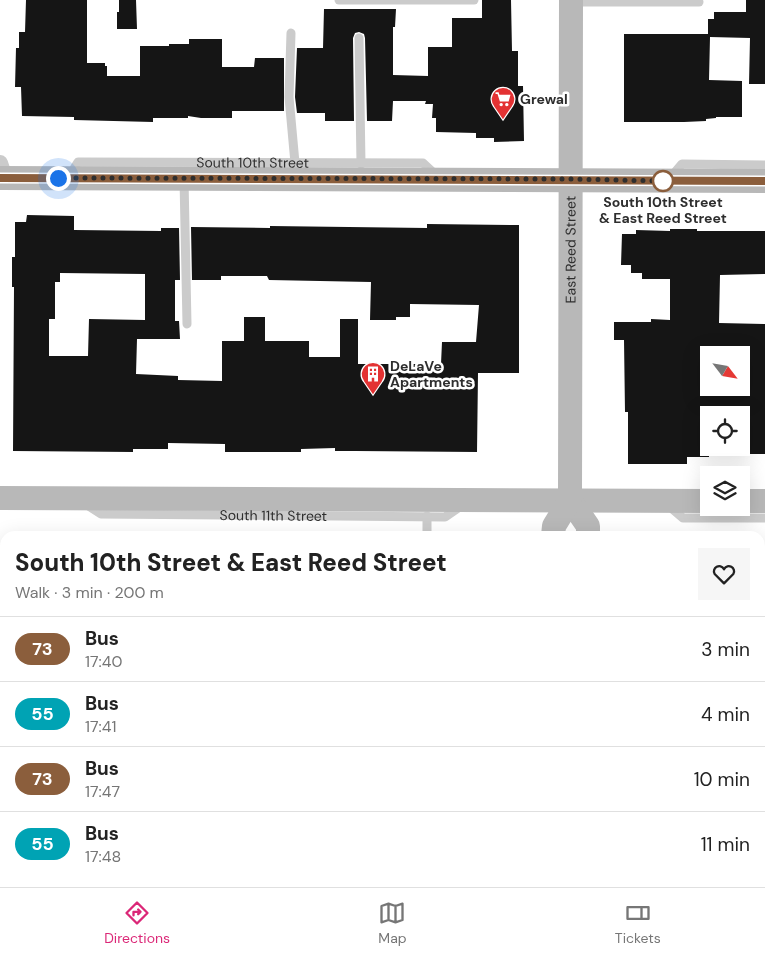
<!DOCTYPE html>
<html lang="en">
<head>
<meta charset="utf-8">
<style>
  body { margin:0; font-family:"DM Sans",sans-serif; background:#f6f6f6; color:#222; height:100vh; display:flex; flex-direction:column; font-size:19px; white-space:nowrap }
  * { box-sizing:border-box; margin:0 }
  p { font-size:16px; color:#767676 }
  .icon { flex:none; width:28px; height:28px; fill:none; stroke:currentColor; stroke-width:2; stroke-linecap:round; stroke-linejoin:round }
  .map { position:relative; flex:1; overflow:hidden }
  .details { position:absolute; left:0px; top:531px; width:765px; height:356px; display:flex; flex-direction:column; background:#fff; border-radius:15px 15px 0 0; box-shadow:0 5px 20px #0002 }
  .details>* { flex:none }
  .badge { padding:0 10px; border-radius:16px; font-size:18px; line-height:32px }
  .needle { width:32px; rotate:121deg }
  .controls { position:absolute; left:700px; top:346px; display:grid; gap:10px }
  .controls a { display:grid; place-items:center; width:50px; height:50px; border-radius:0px; background:#fff; box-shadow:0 5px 20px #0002; font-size:25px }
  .you { position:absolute; width:25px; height:25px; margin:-12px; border:4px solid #fff; border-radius:50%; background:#1a73e8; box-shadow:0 0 0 8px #1a73e833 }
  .map>.badge { position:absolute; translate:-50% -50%; box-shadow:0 0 0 2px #fff }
  .round { display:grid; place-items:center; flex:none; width:52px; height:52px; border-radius:0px; background:#f6f6f6 }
  .head { display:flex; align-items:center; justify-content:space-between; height:85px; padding:0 15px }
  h1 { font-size:24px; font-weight:800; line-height:38px }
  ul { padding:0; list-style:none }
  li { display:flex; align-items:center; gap:15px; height:65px; padding:0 15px; border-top:1px solid #e0e0e0 }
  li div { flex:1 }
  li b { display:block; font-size:19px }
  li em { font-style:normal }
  li .badge { min-width:55px; font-weight:700; text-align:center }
  .dock { display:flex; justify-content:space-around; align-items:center; height:70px; border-top:1px solid #e0e0e0; background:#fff; font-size:14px; color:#767676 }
  .dock a { display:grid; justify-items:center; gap:2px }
  .dock .selected { color:#db2777 }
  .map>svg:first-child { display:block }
  .building { fill:#151515; fill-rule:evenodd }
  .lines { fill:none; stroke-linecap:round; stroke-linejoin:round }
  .lane { stroke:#cbcbcb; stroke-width:9 }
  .street { stroke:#cbcbcb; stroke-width:16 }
  .secondary { stroke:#b8b8b8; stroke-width:24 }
  .line-casing { stroke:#fff; stroke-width:11 }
  .line { stroke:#8b5e3c; stroke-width:8 }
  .walk { stroke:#2e2e2e; stroke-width:5; stroke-dasharray:0 9 }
  .stop-dot { fill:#fff; stroke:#8b5e3c; stroke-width:2.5 }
  .labels { text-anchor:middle; stroke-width:5; stroke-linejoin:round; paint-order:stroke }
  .poi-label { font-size:14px; font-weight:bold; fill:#2e2e2e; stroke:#fff; text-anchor:start }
  .street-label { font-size:14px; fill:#2e2e2e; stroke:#fff }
  .stop-label { font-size:14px; font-weight:bold; fill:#2e2e2e; stroke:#fff }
</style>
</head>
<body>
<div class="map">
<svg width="765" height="887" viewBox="0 0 765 887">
  <rect width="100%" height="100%" fill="#fff"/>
  <path class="building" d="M26 0H87V63H105V66H107V76H140V46H169V44H189V39H222V67H254L255 58H284V111H232V118H201L188 116V118H153V122L74 120V117L22 116 21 87H15L16 48H19V32H25Z
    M119 0H136L137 29H117V12H119Z
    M482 0H511L512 51H518V86H523L524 141 494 142V138H476V133L436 132V118H432L433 104H425L426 101H393L392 121H367L365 38 364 34 359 32 355 33 353 38 354 121H325V113H297L295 97 297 48H323L324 9H396L395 27H393V75L428 76V47H452V18H482Z
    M746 0H765V84H749L750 38 710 37 709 80 742 81V117H716V118L706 119V121L684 122H624V34H708V19H714V12H746Z
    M27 215 74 216V230L161 231V228H179L180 280H175V321H179L180 339H137L136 374 178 376V380L222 381V341H244V317H265V341H309V357H340V319H358V364H441L442 342H476L479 305 410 304V317H396V320H370L371 282 269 280 267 276H221V280H192L191 227 270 228V226L427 228V224L519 225V373H478L477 452 356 451H335V448L301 449V452H225V444L168 443V449H133V452L13 451 14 287H12V257H15V222H26ZM60 273 145 274V320L89 319 88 356H49V319H55V282H60Z
    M670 229H697V231H765V274L720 275 719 323 765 324V454H749L748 415H709V457H687V464H628V412H625L624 340H614V322H651V319L670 320V279H642V273H631V265H621L622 234H636V230L670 231ZM709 355H741V394H709Z"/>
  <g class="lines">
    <g class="lane">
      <path d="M339 0H474"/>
      <path d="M571 2H699"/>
      <path d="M291 33 289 97 295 163"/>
      <path d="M359 38 361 164"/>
      <path id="s1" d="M70 175 78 162 423 163 437 176"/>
      <path d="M671 177 682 164 765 165"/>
      <path d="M184 179 187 324"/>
      <path id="s2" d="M87 505 101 514 445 517 461 506"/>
      <path d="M669 506 683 518H765"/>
      <path d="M427 536V516"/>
    </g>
    <path class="street" d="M0 163 5 178
      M0 828H5
      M760 832H765"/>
    <g class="secondary">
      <path d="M0 178 765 181"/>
      <path d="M0 498 709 501"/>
      <path d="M570 500 588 526V536"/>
      <path d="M741 501H765"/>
      <path id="s3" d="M553 536 554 526 570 500 571 0"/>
      <path d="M564 882V887"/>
    </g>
  </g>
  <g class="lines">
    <g class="line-casing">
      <path id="line" d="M0 178 765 181"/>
    </g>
    <use href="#line" class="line"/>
    <path class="walk" d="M58 178 570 179 663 181"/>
  </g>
  <defs>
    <g id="supermarket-pin" transform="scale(1.25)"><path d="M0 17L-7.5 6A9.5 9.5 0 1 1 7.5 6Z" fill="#e33233" stroke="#fff"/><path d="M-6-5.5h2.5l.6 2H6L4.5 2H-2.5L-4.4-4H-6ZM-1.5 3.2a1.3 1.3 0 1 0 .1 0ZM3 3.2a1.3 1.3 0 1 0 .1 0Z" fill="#fff"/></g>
    <g id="building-pin" transform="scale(1.25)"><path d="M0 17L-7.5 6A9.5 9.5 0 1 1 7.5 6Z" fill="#e33233" stroke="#fff"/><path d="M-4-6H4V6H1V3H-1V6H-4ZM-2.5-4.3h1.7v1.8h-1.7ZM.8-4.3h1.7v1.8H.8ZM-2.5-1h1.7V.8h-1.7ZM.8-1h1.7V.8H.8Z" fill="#fff"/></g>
  </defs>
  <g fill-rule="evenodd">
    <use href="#supermarket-pin" x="503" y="99"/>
    <use href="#building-pin" x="373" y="374"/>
  </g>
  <circle class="stop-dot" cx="663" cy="181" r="10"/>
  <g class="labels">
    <g class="poi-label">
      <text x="520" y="104">Grewal</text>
      <text x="390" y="371">DeLaVe<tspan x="390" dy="16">Apartments</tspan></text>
    </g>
    <g class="street-label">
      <text dy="5" stroke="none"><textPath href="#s1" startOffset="190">South 10th Street</textPath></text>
      <text dy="5" stroke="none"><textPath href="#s3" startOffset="291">East Reed Street</textPath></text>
      <text dy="5" stroke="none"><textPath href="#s2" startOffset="189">South 11th Street</textPath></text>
    </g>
    <g class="stop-label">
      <text x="663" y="207">South 10th Street<tspan x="663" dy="16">&amp; East Reed Street</tspan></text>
    </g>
  </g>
</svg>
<div class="controls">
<a><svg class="needle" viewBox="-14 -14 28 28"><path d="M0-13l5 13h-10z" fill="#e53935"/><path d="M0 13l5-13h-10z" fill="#767676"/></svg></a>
<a><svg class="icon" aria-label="locate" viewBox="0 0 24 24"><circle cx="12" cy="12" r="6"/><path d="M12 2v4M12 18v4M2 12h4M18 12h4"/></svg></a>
<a><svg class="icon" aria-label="layers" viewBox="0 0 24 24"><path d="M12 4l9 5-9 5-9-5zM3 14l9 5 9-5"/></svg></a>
</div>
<div class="you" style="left:58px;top:178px"></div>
<section class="details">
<div class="head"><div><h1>South 10th Street &amp; East Reed Street</h1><p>Walk · 3 min · 200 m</p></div><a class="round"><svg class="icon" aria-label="heart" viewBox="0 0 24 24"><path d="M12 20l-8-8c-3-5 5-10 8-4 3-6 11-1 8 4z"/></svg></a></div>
<ul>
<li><span class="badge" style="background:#8b5e3c;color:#fff">73</span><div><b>Bus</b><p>17:40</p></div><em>3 min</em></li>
<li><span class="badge" style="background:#00a3b4;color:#fff">55</span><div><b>Bus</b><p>17:41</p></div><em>4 min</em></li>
<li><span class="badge" style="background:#8b5e3c;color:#fff">73</span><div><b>Bus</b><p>17:47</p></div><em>10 min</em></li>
<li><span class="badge" style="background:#00a3b4;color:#fff">55</span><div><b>Bus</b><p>17:48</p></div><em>11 min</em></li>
</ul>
</section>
</div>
<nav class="dock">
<a class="selected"><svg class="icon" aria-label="directions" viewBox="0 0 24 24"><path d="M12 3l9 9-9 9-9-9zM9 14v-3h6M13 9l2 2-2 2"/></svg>Directions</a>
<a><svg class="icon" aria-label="map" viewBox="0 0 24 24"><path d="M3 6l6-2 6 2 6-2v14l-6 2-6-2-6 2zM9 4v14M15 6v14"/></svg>Map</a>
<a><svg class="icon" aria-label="tickets" viewBox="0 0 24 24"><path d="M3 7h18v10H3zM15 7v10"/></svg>Tickets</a>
</nav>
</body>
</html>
